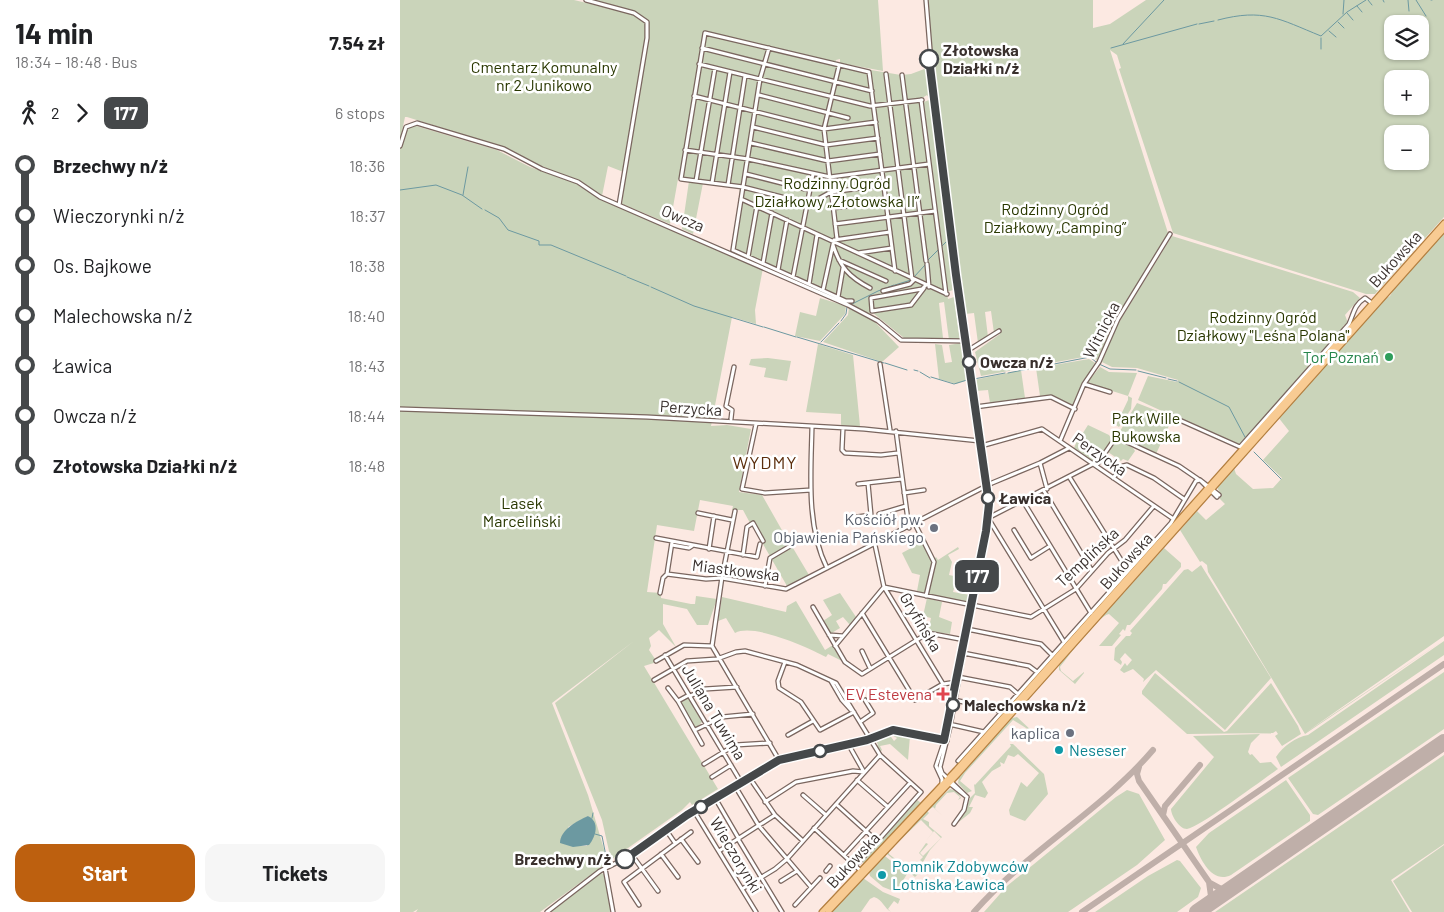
<!DOCTYPE html>
<html lang="en">
<head>
<meta charset="utf-8">
<style>
  body { margin:0; font-family:Barlow,sans-serif; background:#f6f6f6; color:#202124; height:100vh; display:flex; flex-direction:column; font-size:19px; white-space:nowrap }
  * { box-sizing:border-box; margin:0 }
  p { font-size:16px; color:#757577 }
  .icon { flex:none; width:28px; height:28px; fill:none; stroke:currentColor; stroke-width:2; stroke-linecap:round; stroke-linejoin:round }
  .map { position:relative; flex:1; overflow:hidden }
  .sheet { display:flex; flex-direction:column; background:#fff; width:400px }
  .sheet>* { flex:none }
  .badge { padding:0 10px; border-radius:8px; font-size:18px; line-height:32px }
  .fabs { position:absolute; left:984px; top:15px; display:grid; gap:10px }
  .fabs a { display:grid; place-items:center; width:45px; height:45px; border-radius:10px; background:#fff; box-shadow:0 1px 4px #0004; font-size:25px }
  .map>.badge { position:absolute; translate:-50% -50%; box-shadow:0 0 0 2px #fff }
  .legs { display:flex; align-items:center; gap:8px; height:55px; padding:0 15px; font-size:16px }
  .legs p { margin-inline-start:auto }
  .overview { display:flex; align-items:center; justify-content:space-between; height:85px; padding:0 15px }
  h1 { font-size:28px; font-weight:700; line-height:38px }
  .button { display:flex; gap:10px; margin-top:auto; padding:10px 15px }
  .button a { flex:1; height:58px; border-radius:15px; background:#bd600f; color:#fff; font-size:20px; font-weight:700; line-height:58px; text-align:center }
  .button a+a { background:#f6f6f6; color:#202124 }
  ul { padding:0 15px; list-style:none }
  li { display:flex; align-items:center; gap:18px; height:50px; font-size:19px }
  li i { display:grid; place-items:center; width:8px; height:100%; margin:0 6px; background:currentColor }
  li i::after { content:''; width:12px; height:12px; margin:-6px; border:4px solid; border-radius:50%; background:#fff }
  li p { margin-inline-start:auto }
  li:first-child i { background:linear-gradient(#0000 50%,currentColor 0) }
  li:last-child i { background:linear-gradient(currentColor 50%,#0000 0) }
  main { display:flex; flex:1; min-height:0 }
  .map>svg:first-child { display:block }
  .green { fill:#cad4ba; fill-rule:evenodd }
  .water { fill:#6c99a1 }
  .lines { fill:none; stroke-linecap:round; stroke-linejoin:round }
  .stream { stroke:#6c99a1; stroke-width:1 }
  .taxiway { stroke:#bfafa9; stroke-width:6 }
  .runway { stroke:#bfafa9; stroke-width:16 }
  .minor-casing { stroke:#7a665f; stroke-width:5.5 }
  .major-casing { stroke:#b37f40; stroke-width:7 }
  .minor { stroke:#fff; stroke-width:3 }
  .major { stroke:#f8cb93; stroke-width:4.5 }
  .line-1-casing { stroke:#fff; stroke-width:11 }
  .line-1 { stroke:#45484a; stroke-width:8 }
  .stop-1-dot { fill:#fff; stroke:#45484a; stroke-width:2.5 }
  .leisure-dot { fill:#2e9e5b; stroke:#fff; stroke-width:2 }
  .worship-dot { fill:#6b7280; stroke:#fff; stroke-width:2 }
  .health-dot { fill:#e0444e; stroke:#fff; stroke-width:2 }
  .culture-dot { fill:#0f9aa8; stroke:#fff; stroke-width:2 }
  .labels { text-anchor:middle; stroke-width:5; stroke-linejoin:round; paint-order:stroke }
  .stop-label { font-size:16px; font-weight:bold; fill:#39302d; stroke:#fff; text-anchor:start }
  .park-label { font-size:16px; fill:#293700; stroke:#fff }
  .street-label { font-size:16px; fill:#39302d; stroke:#fff }
  .leisure-label { font-size:16px; fill:#27864d; stroke:#fff; text-anchor:end }
  .worship-label { font-size:16px; fill:#5b616d; stroke:#fff; text-anchor:end }
  .health-label { font-size:16px; fill:#be3a42; stroke:#fff; text-anchor:end }
  .culture-label { font-size:16px; fill:#0d838f; stroke:#fff; text-anchor:start }
  .neighbourhood-label { font-size:18px; letter-spacing:1px; fill:#5c2e0c; stroke:#fff }
</style>
</head>
<body>
<main>
<section class="sheet">
<div class="overview"><div><h1>14 min</h1><p>18:34 – 18:48 · Bus</p></div><b>7.54 zł</b></div>
<div class="legs"><svg class="icon" aria-label="walk" viewBox="0 0 24 24"><circle cx="13" cy="4" r="2"/><path d="M13 8l-2 6 4 7M11 14l-3 7M7 12l3-4h3l4 4"/></svg>2<svg class="icon" aria-label="forward" viewBox="0 0 24 24"><path d="M9 5l7 7-7 7"/></svg><b class="badge" style="background:#45484a;color:#fff">177</b><p>6 stops</p></div>
<ul>
<li><i style="color:#45484a"></i><b>Brzechwy n/ż</b><p>18:36</p></li>
<li><i style="color:#45484a"></i><span>Wieczorynki n/ż</span><p>18:37</p></li>
<li><i style="color:#45484a"></i><span>Os. Bajkowe</span><p>18:38</p></li>
<li><i style="color:#45484a"></i><span>Malechowska n/ż</span><p>18:40</p></li>
<li><i style="color:#45484a"></i><span>Ławica</span><p>18:43</p></li>
<li><i style="color:#45484a"></i><span>Owcza n/ż</span><p>18:44</p></li>
<li><i style="color:#45484a"></i><b>Złotowska Działki n/ż</b><p>18:48</p></li>
</ul>
<div class="button"><a>Start</a><a>Tickets</a></div>
</section>
<div class="map">
<svg width="1044" height="912" viewBox="0 0 1044 912">
  <rect width="100%" height="100%" fill="#fce9e2"/>
  <path class="green" d="M0 0H174L233 14 191 0H478L483 71 440 63V59L436 60 435 64 501 75 511 74 527 68 529 98 527 95 522 98 524 102 529 100 553 290 547 292 548 299 554 297 560 340H549L544 302 539 303 543 338H504L473 313H468L333 251 340 188 303 183 293 234 282 229 289 181 278 179 270 224 222 204 226 173 208 166 202 196 178 180 152 171 103 147 7 117H5L0 141Z
    M528 0H693V28L710 24 746 0H1044V217L975 294H966L773 233 719 69 721 68 717 55 710 50 768 233 716 319 697 360 689 356 581 376 575 352 600 334 598 331 594 333 591 311 585 312 588 337 578 343 574 313 565 314 533 66 537 65V62H533ZM992 24H1020V51H992ZM992 79H1020V106H992ZM992 134H1020V161H992Z
    M531 99 533 101 557 290 555 292Z
    M13 125 97 150 130 167 175 183 197 197 363 268 355 310 356 324 332 317 311 426 327 425 351 429 339 492 362 495 383 532H387L394 543H390L409 575 387 586 363 544 365 541 353 522 350 523 343 510H332L333 506 300 500 294 531 257 525 247 592 261 593V598L291 604H295L296 596 317 599 308 625H297L287 609 263 604V624L276 647 259 630 249 638 251 646 249 650 257 662 244 666 318 789 292 805 290 802 282 810 211 860 202 820 155 703 234 641 152 703 188 795 206 856 205 862 207 863 140 912H16L18 909 13 912H0V148L7 129ZM189 816 187 846H177L168 827Z
    M1044 232V636L905 733 1044 640 905 734 808 572 807 565 802 561 800 562 780 530 797 511 806 520 825 504 819 498H816L820 493 817 487 834 468 836 474 853 489 873 488 882 478 863 460 889 431 878 417 984 301H982L990 296 996 285Z
    M772 236 953 292 960 298 945 315 948 323 943 326 944 328 919 356 915 354 918 358 838 446 738 400 748 376 777 382 778 380 737 368 712 367 702 362 715 329Z
    M420 298 446 306 445 314 420 341 395 336 400 312 416 316Z
    M449 307 475 322 499 347 482 362 423 342 448 315Z
    M561 343 569 383 568 380 556 384 539 379 535 344 542 345 545 363 552 362 549 345Z
    M418 344 453 355 460 426H441V414L406 412Z
    M368 358 391 361 387 381 364 377 366 368 349 365 351 359Z
    M689 359 695 363 684 382 673 407 651 395 640 396 636 368Z
    M700 367 709 372 737 373 728 396 732 398 731 409 719 427 716 425 728 400V396L687 383Z
    M621 370 625 398 590 403 588 390 576 391 574 380Z
    M737 403 773 417 756 454 717 436Z
    M688 425 709 435 712 440 696 464 674 448 679 436H681Z
    M717 439 733 448 735 451 728 461 723 459 721 461 708 452Z
    M519 537 533 562 525 593 517 591 520 575 512 573 502 553 513 547 508 543Z
    M558 547 559 549 548 555 552 562 549 575 573 580 572 588 555 585 553 592 570 595 569 603 528 594 536 562 534 559 536 557 538 560Z
    M764 548 781 563V567L766 584H763L762 589 730 625H727L725 631 723 629 719 634 721 635 712 646H699L719 623 709 614C697 616 669 656 660 667L661 671 673 681 684 672V673L675 684 659 670V665Z
    M801 565 871 678 825 730 756 670 743 682 744 679 733 669 724 673 720 670 725 663 727 666 732 660 725 653 720 659 722 662 721 665 714 660 715 648 726 636H730L732 633 730 631 784 570 788 569 792 572Z
    M440 593 456 617 450 625 443 617 436 621 440 628 430 634 423 621 432 615 423 600Z
    M322 597 386 612 387 606 396 601 425 650 433 645 442 661 428 654 426 657C407 647 354 623 335 633L326 618 318 621Z
    M527 598 542 602 539 617 552 622 550 634 528 631 531 618 523 616Z
    M1044 641V655L881 767 876 757C883 746 896 737 908 735Z
    M1044 672V729L918 815 913 814 888 778Z
    M755 673 824 732 827 731 871 683 898 726 901 734 882 746 875 736 878 734 876 731 873 733 787 734 742 694V691Z
    M289 697 303 721 296 728 280 702Z
    M617 717 634 733 613 720 565 773 560 781 572 791 567 793 558 783 559 777 612 718Z
    M496 733 510 736 508 760 490 744 480 746 482 750 480 752 476 747 478 745 476 740 489 734 494 741 497 738 490 734Z
    M860 734 851 743 848 752 850 755 852 754 860 763 871 762 878 769C863 779 800 827 787 829 779 829 771 815 771 809L814 757 793 736Z
    M610 744H613L644 774 648 794 625 821 610 815 609 810 621 782 627 787 639 773 618 754 614 757 608 755 604 764 600 762 601 766 592 771 582 782 588 793 585 798 575 795 569 807H573L570 813 555 825 565 812 570 798 575 793 574 784 575 785 611 746Z
    M1044 755V844L991 880 1010 912H815Z
    M886 780 910 815V821L831 875C813 884 801 861 796 847L809 833Z
    M550 789 557 791 561 798 558 800 560 797 554 792 547 793 536 805 535 809 544 817 533 807 527 811 529 813 523 819 529 822V826L542 837 530 850 523 862 520 860 523 857 519 853 526 843 528 844 520 853 523 856 541 838 534 831 525 842 533 832 521 820 489 851V854L509 870 518 862 522 867 517 865 515 867 520 872 515 877 487 854 485 856 507 874 496 892 483 887 470 876 469 872 522 814Z
    M727 790 739 794 765 840 737 865 668 912H584L607 886 716 797Z
    M527 797 525 801 463 864V859L516 799 521 803Z
    M1044 845V912H1012L993 881Z
    M777 860 780 861 801 888 798 897 777 912H695L748 876Z
    M201 873 204 874 211 912H151Z
    M463 878 483 892 500 899 498 904 494 901 488 909 491 912C484 908 483 900 474 897L470 899 461 912H430Z"/>
  <path class="water" d="M188 816C200 822 196 836 189 845L173 847 160 843C160 830 177 821 188 816Z"/>
  <g class="lines">
    <path class="stream" d="M968 0 972 5
      M983 0 984 2
      M1008 0 1009 11
      M1016 0 1026 16
      M1031 0H1032
      M957 6 962 12
      M947 13 953 20
      M943 14 944 0
      M818 20C864 8 879 19 921 36L947 12 966 0
      M938 22 944 28
      M799 24 814 21
      M929 31 936 37
      M921 38V49
      M723 44 764 0
      M711 48 797 24
      M0 190 36 185 62 195 82 209
      M63 195 68 167
      M85 210 99 218 108 230 139 241V245H151L226 276
      M549 240H550
      M541 247 546 242
      M527 261 539 249
      M227 277 249 286
      M514 277 525 265
      M495 285 511 280
      M251 287 294 306 363 327
      M452 304 478 291 494 285
      M441 321 446 314 447 307
      M364 327 396 337
      M397 337 484 363
      M421 342 439 323
      M485 363 507 370
      M699 364 710 369 736 370
      M514 370 518 371
      M738 371 766 378
      M520 372 530 378
      M608 373 690 357 696 362
      M531 377 554 384 567 380
      M574 379 605 373
      M768 379 777 381
      M779 382 829 407 845 437
      M854 452 881 479
      M192 818 193 813
      M195 834 202 836 206 856"/>
    <path class="taxiway" d="M739 767 737 774 739 781 809 882 811 896 801 909
      M763 815 765 806 800 765
      M810 883 821 889 834 887
      M574 912C627 851 701 811 753 750
      M682 912 1044 664"/>
    <path class="runway" d="M797 912 1044 742"/>
    <g class="minor-casing">
      <path id="minor" d="M186 0 234 13 247 22V38L219 205
        M526 0 534 98 589 501 586 531 550 727 540 767 542 773 567 797 564 810 554 824
        M302 48 472 91
        M299 64 470 106 522 100
        M486 74 512 279
        M502 75 526 261
        M359 95 448 118
        M294 96 424 129 476 122
        M521 100 546 294
        M353 127 426 145 478 138
        M351 143 428 161 480 154
        M0 146 6 127 17 123 104 149 142 169 178 182 200 197 448 305 478 321 501 340 565 341
        M285 150 348 159 430 177 529 164
        M346 174 409 190
        M296 181 315 68
        M312 183 330 72
        M328 185 345 76
        M420 198 431 192 484 185
        M341 199 547 294
        M412 202 405 203 343 187 281 179 305 33 469 72 495 271
        M433 208 485 201
        M435 224 535 211
        M437 239 424 129 439 66
        M433 245C440 267 449 277 470 288
        M333 250 360 79 369 48
        M333 250 446 301H452
        M458 253 492 248
        M348 257 357 206
        M439 260 486 281
        M363 263 372 213
        M527 264 529 287
        M378 270 387 220
        M393 277 413 174
        M409 284 417 235
        M524 288 511 305 472 311 471 298 522 289 526 285
        M423 290 434 240 490 232
        M483 291 510 284 514 280
        M438 297 443 268
        M567 351 599 331
        M480 364 490 430
        M684 384 710 392
        M575 407 651 397 675 409
        M0 409 247 417 464 429 580 441
        M775 418 840 447 949 324C954 313 954 305 965 298L973 304
        M331 419 332 410 326 406 334 367
        M356 424 342 489 365 493 411 490
        M412 427C411 473 406 526 427 568
        M443 428 442 450 445 453 481 455 498 453
        M496 431 509 528
        M660 441 684 384 699 362 718 319 770 234
        M581 446 642 429 772 518
        M640 463 647 489
        M696 466 716 437 779 466 798 479
        M670 478 728 571
        M713 478 723 466 727 465 754 478 784 499
        M800 480 819 495
        M800 480 817 497
        M458 484 502 479
        M644 491 692 571
        M504 493 524 490
        M623 501 691 613
        M298 513 332 520
        M479 514 506 506
        M449 518 471 515 468 483
        M588 518 664 642
        M588 518 693 464
        M515 524 534 562 526 596
        M614 530 631 558 650 546
        M256 538 357 557 360 544
        M272 545 289 548 292 546
        M475 545 484 587 543 684
        M309 549 314 516
        M343 555 347 527 353 523 363 541
        M267 574 306 579 322 578 386 589 592 483 640 463 669 448
        M365 586 370 558 392 545
        M484 587 631 617 676 589 708 553 725 540 753 507
        M260 593 263 578 267 574 272 542
        M413 607 445 662 462 674 528 633 565 640
        M462 613 515 700 543 684 557 682
        M567 629 641 644 652 655
        M429 635 443 636
        M312 646 322 577 335 511
        M312 646 379 760
        M435 646 484 587
        M462 651 470 668
        M563 653 629 666 637 672
        M265 655 341 782
        M256 661 284 645 312 646
        M385 662 378 681 379 688 401 702 420 730 454 712
        M558 677 610 687 618 694
        M254 680 287 661 317 659 336 652 345 651 397 665 436 683 480 755 521 792 459 862
        M431 681 442 700 451 710
        M268 688 278 701 302 744
        M290 696 305 689 337 687
        M554 700 593 708 601 713
        M278 701 289 695
        M460 722 473 713 465 700
        M549 724 584 732
        M295 730 322 717 353 714
        M388 735 413 721
        M451 749 464 772
        M558 761 771 523 796 481 800 480
        M304 764 335 745 370 743
        M312 777 331 765
        M349 777 375 815 403 841
        M457 780 488 807
        M548 782 567 797
        M542 784V779L536 766 545 739
        M338 791 359 826 411 887
        M403 795 426 815
        M365 802 396 782 453 771 464 772
        M318 803 339 839
        M436 804 477 841
        M294 811 356 912
        M414 828 462 872
        M266 830 275 843
        M281 839 298 862
        M338 839 382 912
        M319 851 375 815
        M261 854 278 877
        M232 855 258 891
        M444 855 510 783
        M205 868 213 912
        M426 871 430 866
        M381 881 397 871
        M342 889 375 869 387 859 480 755
        M239 905 224 882 291 832
        M395 905 420 878
        M147 912 200 871 232 855 290 813 374 762 467 740 493 730 547 741"/>
    </g>
    <g class="major-casing">
      <path id="major" d="M422 912 556 770 1044 223
        M428 912 557 775 1044 229"/>
    </g>
    <use href="#minor" class="minor"/>
    <use href="#major" class="major"/>
  </g>
  <g class="lines">
    <g class="line-1-casing">
      <path id="line-1" d="M225 859 287 815 379 760 467 740 493 730 544 740 586 531 589 504 556 275 529 59"/>
    </g>
    <use href="#line-1" class="line-1"/>
  </g>
  <g class="stop-1-dot">
    <circle cx="529" cy="59" r="9"/>
    <circle cx="569" cy="362" r="6"/>
    <circle cx="588" cy="498" r="6"/>
    <circle cx="553" cy="705" r="6"/>
    <circle cx="420" cy="751" r="6"/>
    <circle cx="301" cy="807" r="6"/>
    <circle cx="225" cy="859" r="9"/>
  </g>
  <circle class="leisure-dot" cx="989" cy="357" r="5"/>
  <g class="worship-dot">
    <circle cx="534" cy="528" r="5"/>
    <circle cx="670" cy="733" r="5"/>
  </g>
  <path class="health-dot" d="M540.5 686.5h5v5h5v5h-5v5h-5v-5h-5v-5h5z"/>
  <g class="culture-dot">
    <circle cx="659" cy="750" r="5"/>
    <circle cx="482" cy="875" r="5"/>
  </g>
  <g class="labels">
    <g class="stop-label">
      <text x="543" y="56">Złotowska<tspan x="543" dy="18">Działki n/ż</tspan></text>
      <text x="580" y="368">Owcza n/ż</text>
      <text x="599" y="504">Ławica</text>
      <text x="564" y="711">Malechowska n/ż</text>
      <text x="211" y="865" text-anchor="end">Brzechwy n/ż</text>
    </g>
    <g class="park-label">
      <text x="144" y="73">Cmentarz Komunalny<tspan x="144" dy="18">nr 2 Junikowo</tspan></text>
      <text x="437" y="189">Rodzinny Ogród<tspan x="437" dy="18">Działkowy „Złotowska II”</tspan></text>
      <text x="655" y="215">Rodzinny Ogród<tspan x="655" dy="18">Działkowy „Camping”</tspan></text>
      <text x="863" y="323">Rodzinny Ogród<tspan x="863" dy="18">Działkowy "Leśna Polana"</tspan></text>
      <text x="746" y="424">Park Wille<tspan x="746" dy="18">Bukowska</tspan></text>
      <text x="122" y="509">Lasek<tspan x="122" dy="18">Marceliński</tspan></text>
    </g>
    <g class="street-label">
      <text transform="translate(283 218) rotate(23)" y="6">Owcza</text>
      <text transform="translate(995 259) rotate(-48)" y="6">Bukowska</text>
      <text transform="translate(701 330) rotate(-63)" y="6">Witnicka</text>
      <text transform="translate(291 408) rotate(4)" y="6">Perzycka</text>
      <text transform="translate(700 454) rotate(35)" y="6">Perzycka</text>
      <text transform="translate(687 557) rotate(-43)" y="6">Templińska</text>
      <text transform="translate(726 561) rotate(-48)" y="6">Bukowska</text>
      <text transform="translate(336 570) rotate(7)" y="6">Miastkowska</text>
      <text transform="translate(521 622) rotate(59)" y="6">Gryfińska</text>
      <text transform="translate(314 712) rotate(59)" y="6">Juliana Tuwima</text>
      <text transform="translate(336 855) rotate(59)" y="6">Wieczorynki</text>
      <text transform="translate(453 860) rotate(-47)" y="6">Bukowska</text>
    </g>
    <g class="leisure-label">
      <text x="979" y="363">Tor Poznań</text>
    </g>
    <g class="worship-label">
      <text x="524" y="525">Kościół pw.<tspan x="524" dy="18">Objawienia Pańskiego</tspan></text>
      <text x="660" y="739">kaplica</text>
    </g>
    <g class="health-label">
      <text x="532" y="700">EV Estevena</text>
    </g>
    <g class="culture-label">
      <text x="669" y="756">Neseser</text>
      <text x="492" y="872">Pomnik Zdobywców<tspan x="492" dy="18">Lotniska Ławica</tspan></text>
    </g>
    <g class="neighbourhood-label">
      <text x="365" y="469">WYDMY</text>
    </g>
  </g>
</svg>
<div class="fabs">
<a><svg class="icon" aria-label="layers" viewBox="0 0 24 24"><path d="M12 4l9 5-9 5-9-5zM3 14l9 5 9-5"/></svg></a>
<a>+</a>
<a>−</a>
</div>
<b class="badge" style="left:577px;top:576px;background:#45484a;color:#fff">177</b>
</div>
</main>
</body>
</html>
